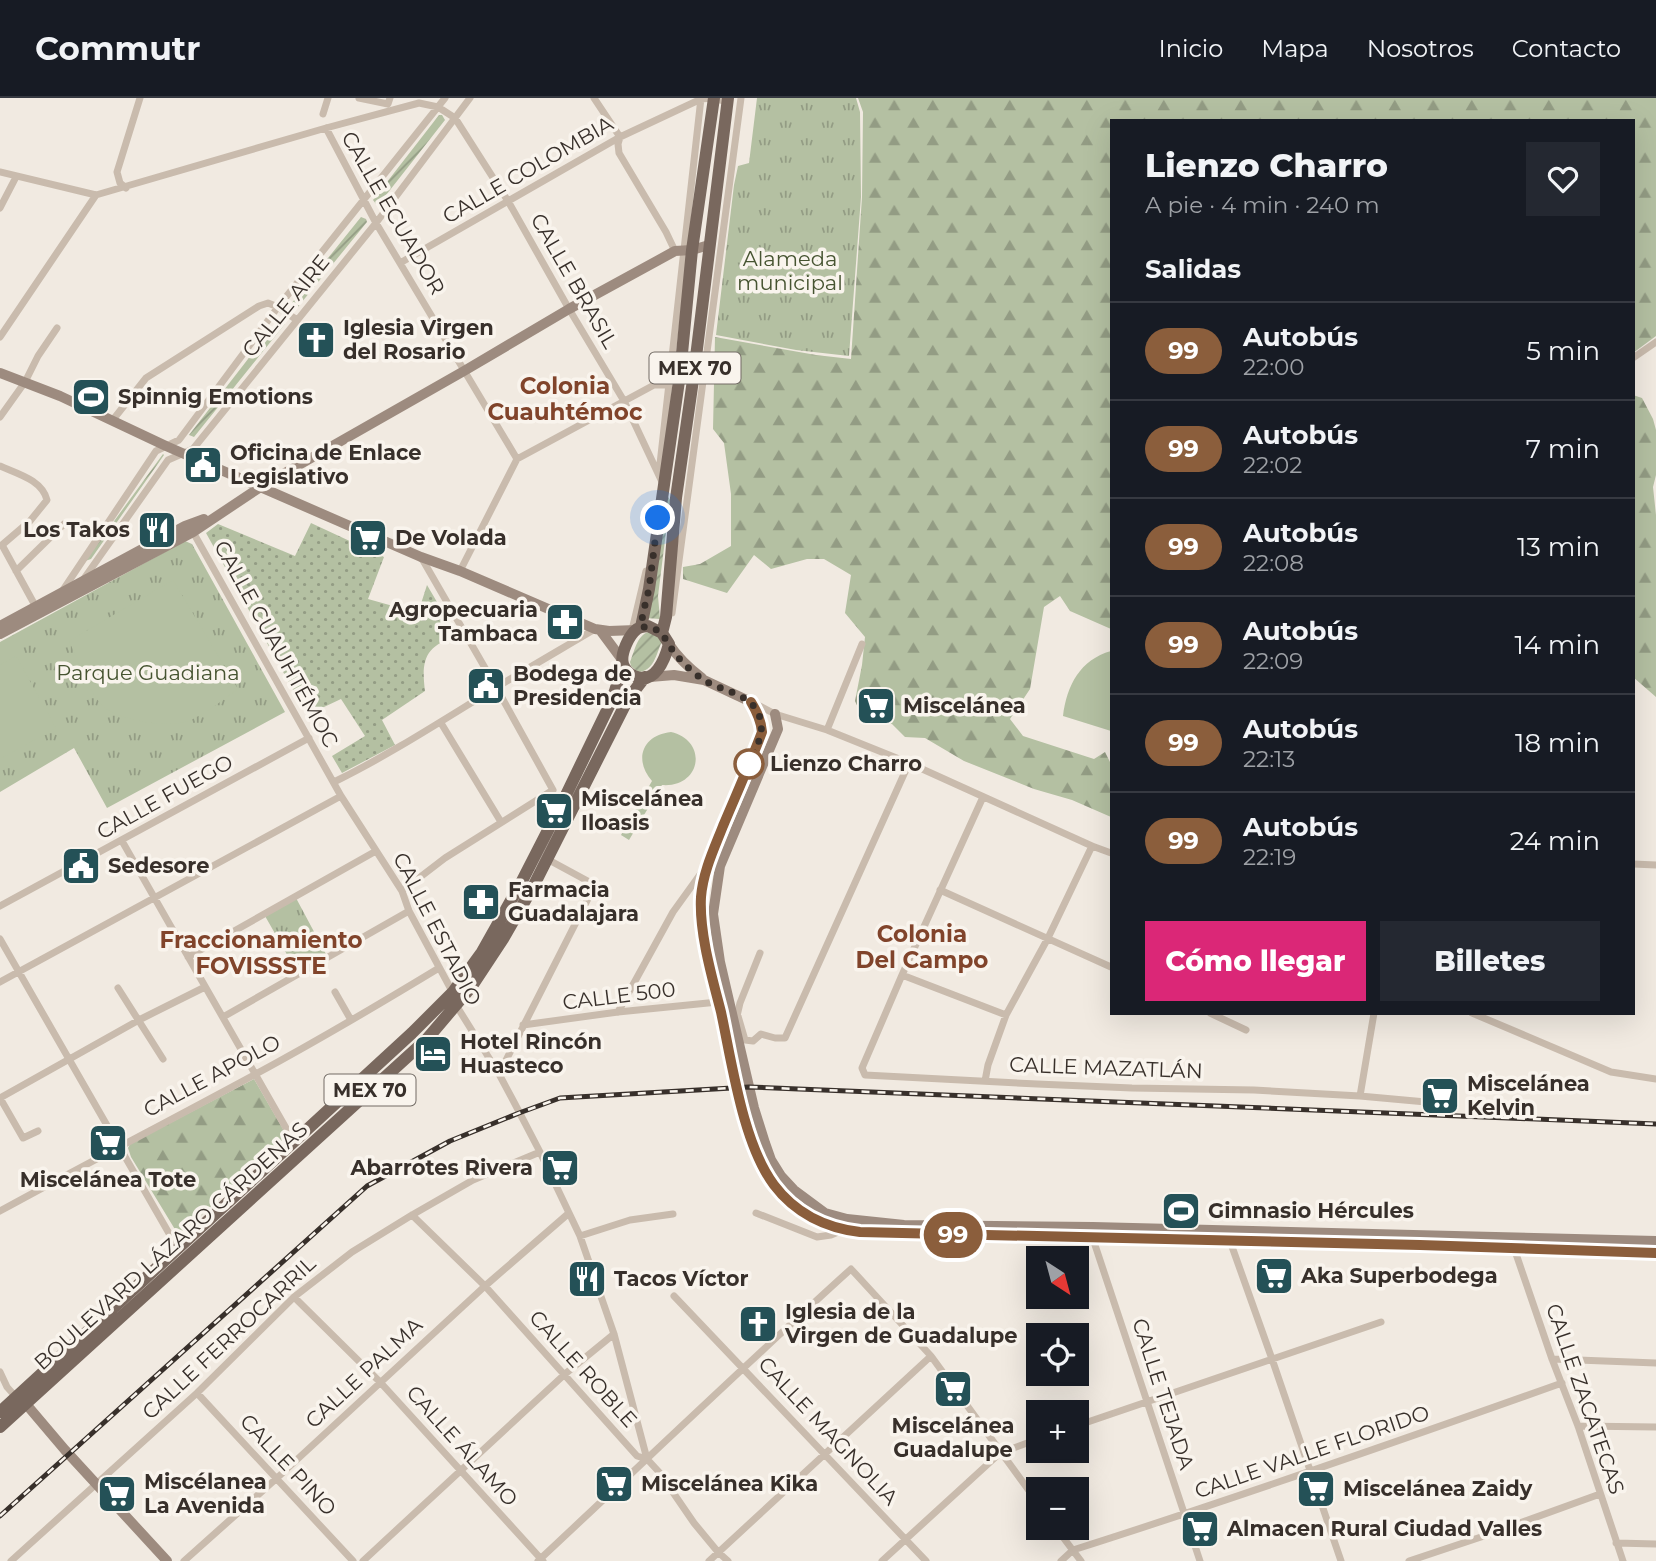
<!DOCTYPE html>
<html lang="es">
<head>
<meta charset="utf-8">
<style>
  body { margin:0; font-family:Montserrat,sans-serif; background:#242831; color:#f1f3f6; height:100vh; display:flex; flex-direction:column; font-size:26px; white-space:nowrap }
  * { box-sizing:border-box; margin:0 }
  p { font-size:23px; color:#9ea1a6 }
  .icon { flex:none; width:38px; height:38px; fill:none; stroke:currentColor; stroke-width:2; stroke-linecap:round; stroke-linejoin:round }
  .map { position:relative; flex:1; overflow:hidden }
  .side { position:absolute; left:1110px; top:21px; width:525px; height:896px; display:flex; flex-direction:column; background:#171b24; border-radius:0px; box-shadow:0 7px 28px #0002 }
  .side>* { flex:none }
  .badge { padding:0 14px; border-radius:23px; font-size:24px; line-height:46px }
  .needle { width:46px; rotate:144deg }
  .controls { position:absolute; left:1026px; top:1148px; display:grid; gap:14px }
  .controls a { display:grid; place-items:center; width:63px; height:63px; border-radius:0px; background:#171b24; box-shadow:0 7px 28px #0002; font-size:35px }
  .you { position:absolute; width:35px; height:35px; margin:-18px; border:5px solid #fff; border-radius:50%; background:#1a73e8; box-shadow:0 0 0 10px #1a73e833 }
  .map>.badge { position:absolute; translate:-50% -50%; box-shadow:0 0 0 4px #fff }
  h2 { padding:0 35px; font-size:26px; line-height:63px }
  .round { display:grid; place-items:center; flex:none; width:74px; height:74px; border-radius:0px; background:#242831 }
  .headline { display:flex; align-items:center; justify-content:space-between; height:119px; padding:0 35px }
  h1 { font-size:33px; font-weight:800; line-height:52px }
  .button { display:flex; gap:14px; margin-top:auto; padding:14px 35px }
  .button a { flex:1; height:80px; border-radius:0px; background:#db2777; color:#fff; font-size:28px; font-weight:800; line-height:80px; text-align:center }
  .button a+a { background:#242831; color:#f1f3f6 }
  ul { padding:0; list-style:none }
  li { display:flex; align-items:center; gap:21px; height:98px; padding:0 35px; border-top:2px solid #363941 }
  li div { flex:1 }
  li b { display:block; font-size:26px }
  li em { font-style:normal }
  li .badge { min-width:77px; font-weight:700; text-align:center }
  header { display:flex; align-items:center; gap:42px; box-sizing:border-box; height:98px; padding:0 35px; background:#171b24; border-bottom:2px solid #363941 }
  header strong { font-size:33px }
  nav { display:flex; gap:38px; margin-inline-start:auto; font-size:24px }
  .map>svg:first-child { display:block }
  .grass { fill:url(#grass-dots) }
  .forest { fill:url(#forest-firs) }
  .park { fill:url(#park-tufts) }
  .garden { fill:url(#garden-furrows) }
  .pitch { fill:#b4c0a2 }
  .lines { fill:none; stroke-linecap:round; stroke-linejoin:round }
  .street { stroke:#c9bbad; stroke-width:7 }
  .secondary { stroke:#9d8b7f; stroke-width:10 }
  .primary { stroke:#79685e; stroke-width:12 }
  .rail-casing { stroke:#38302b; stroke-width:5 }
  .rail { stroke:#f9f4ed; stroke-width:2.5; stroke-dasharray:8; stroke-linecap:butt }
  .line-casing { stroke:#fff; stroke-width:16 }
  .line { stroke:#8b5e3c; stroke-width:10 }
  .walk { stroke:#38302b; stroke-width:7; stroke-dasharray:0 12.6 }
  .stop-dot { fill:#fff; stroke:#8b5e3c; stroke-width:3.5 }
  .labels { text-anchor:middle; stroke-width:7; stroke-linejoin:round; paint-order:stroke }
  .shield { fill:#f9f4ed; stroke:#726b65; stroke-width:2 }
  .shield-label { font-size:19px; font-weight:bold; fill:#38302b }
  .street-label { font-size:21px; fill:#38302b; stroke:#f9f4ed }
  .park-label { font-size:21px; fill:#465431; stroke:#f9f4ed }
  .poi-label { font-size:21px; font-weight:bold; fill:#38302b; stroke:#f9f4ed; text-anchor:start }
  .stop-label { font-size:21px; font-weight:bold; fill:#38302b; stroke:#f9f4ed; text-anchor:start }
  .neighbourhood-label { font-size:23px; font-weight:bold; fill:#81442b; stroke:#f9f4ed }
</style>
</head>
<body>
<header>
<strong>Commutr</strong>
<nav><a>Inicio</a><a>Mapa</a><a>Nosotros</a><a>Contacto</a></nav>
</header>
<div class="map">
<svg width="1656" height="1463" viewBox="0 0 1656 1463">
  <defs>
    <pattern id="grass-dots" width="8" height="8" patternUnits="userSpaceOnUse" patternTransform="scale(1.75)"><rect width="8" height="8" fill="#b4c0a2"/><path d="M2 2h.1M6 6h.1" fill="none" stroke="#939c84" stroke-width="1.8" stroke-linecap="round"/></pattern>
    <pattern id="forest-firs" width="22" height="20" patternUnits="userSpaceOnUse" patternTransform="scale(1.75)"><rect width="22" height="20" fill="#b4c0a2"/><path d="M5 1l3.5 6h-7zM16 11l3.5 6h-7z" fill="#939c84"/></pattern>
    <pattern id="park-tufts" width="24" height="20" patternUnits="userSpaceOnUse" patternTransform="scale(1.75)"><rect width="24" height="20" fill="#b4c0a2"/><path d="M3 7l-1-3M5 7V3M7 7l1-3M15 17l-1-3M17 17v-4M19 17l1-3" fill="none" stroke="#939c84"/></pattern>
    <pattern id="garden-furrows" width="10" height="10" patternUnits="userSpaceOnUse" patternTransform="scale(1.75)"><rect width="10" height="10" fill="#b4c0a2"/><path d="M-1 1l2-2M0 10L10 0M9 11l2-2" fill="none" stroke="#939c84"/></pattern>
  </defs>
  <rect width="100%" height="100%" fill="#f1eae1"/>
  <path class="grass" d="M311 425 384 459 368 501 418 515 427 487 457 538C425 548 421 562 425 593L382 622 395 647 342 675 332 658 365 638 341 601 307 617 206 435 218 426 295 458Z"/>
  <path class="forest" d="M858 0H1656V238L1633 255V23H1111V531L1070 513 1060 498 1044 509 1030 591 1010 621 1023 638 1094 661 1105 654 1111 666V719L1072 702 1034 691 964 663 925 640 905 639 892 626 863 621 855 603 862 567 865 539 845 515 851 477 824 461H807L771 471 754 457 727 495 683 481V469L700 466 731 448V396L724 345 713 331 715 239 816 257 851 261 862 99 863 14Z
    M1633 297 1642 300 1653 321 1656 332V377L1653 389 1656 417V599L1633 579Z
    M254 981 287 1038 179 1138 131 1059 128 1050 130 1046Z"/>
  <path class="park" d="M757 0H856L860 14 861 99 849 258 796 252 716 237 734 87 738 68 749 65Z
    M185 443 192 446 285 614 107 710 74 650 0 694V544Z
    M296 800 327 858 297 874 265 818Z"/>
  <path class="garden" d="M439 17H442L445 22 379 106H376L373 102Z
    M361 119 366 121 367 124 297 210H293L291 206Z
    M279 221 284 223 285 226 194 339 189 337Z
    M163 356 164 357 91 461 85 463Z
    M668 399 670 402 658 498 660 521 646 520Z
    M652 533 662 543C656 557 654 573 638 574L631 568 630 564C635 552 637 535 652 533Z"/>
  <path class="pitch" d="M173 482 238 591C224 601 209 613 193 621 173 632 123 623 105 610 91 599 77 560 69 543Z
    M1111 553V633L1063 618C1067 587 1080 562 1111 553Z
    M16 558 56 630 0 661V567Z
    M671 634C709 643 701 690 662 687L629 742 621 737 652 683C633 661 643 637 671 634Z"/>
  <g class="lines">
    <path class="street" d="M359 0 388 6 390 0
      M594 0 620 39 618 46 619 55 666 134 675 153
      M323 16 328 0
      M326 30 376 125 517 361
      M0 74 96 97 326 30 419 5 438 9 455 20 508 103 569 211 624 303 663 386
      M126 90 120 85 117 74 140 0
      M0 110 16 79
      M400 165 620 39 701 1 713 0 728 4
      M0 239 96 97
      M1633 260 1656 244
      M0 319 25 284 38 258 57 230
      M112 323 146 280 259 208 268 205 278 209 297 222
      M0 368C18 376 42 382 47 402L30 423 2 447 37 511
      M659 375 701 0
      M190 431 193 434 341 698 402 793 409 813 453 895
      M421 459 496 589 553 692
      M16 473 64 426
      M460 473 517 361 654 287H669
      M83 482 168 362 193 351 376 125 470 0
      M61 495 156 353 179 342 278 209 445 0
      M672 515 741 0
      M632 532 646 473
      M754 605 775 616 827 632 909 665 1092 748 1111 755
      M441 625 501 724
      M827 632 862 546
      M334 684C391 656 443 622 497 589 530 569 563 550 595 531
      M983 699 902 877 862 970 865 977 1037 986 1132 990 1254 992 1360 998 1426 1004
      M122 743 294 1044
      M1633 766 1656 767
      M940 792 1111 869
      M402 793 445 760 553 692
      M0 808 309 640
      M0 841 178 1151
      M188 859 376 753
      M902 877 1006 917
      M0 884 341 698
      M118 890 163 961
      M335 894 351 922
      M456 907 499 976 515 1006 540 1054 580 1138 614 1236 647 1361
      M618 914 673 814 704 771
      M1210 915 1246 932
      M1472 915 1611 974 1656 981
      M737 918 740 905 760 855
      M738 918 745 942 753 943 761 936 775 940H785L909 665
      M223 919 409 813
      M523 927 618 914 718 904
      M499 976 595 787 547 761
      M985 983 988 967 1006 917 1048 840 1092 748
      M1360 998 1374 915
      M38 1033 23 1040 0 1000 139 922 205 889
      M0 1113C84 1067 169 1023 254 977 317 943 378 907 439 870
      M756 1115 817 1139 831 1137 843 1132
      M412 1117 485 1188 637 1358 647 1361 659 1374 694 1425 718 1454 728 1463
      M580 1138 630 1122 673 1116
      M1093 1141 1200 1463
      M1230 1143 1272 1261 1341 1463
      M1514 1150 1552 1261 1578 1328 1623 1463
      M674 1198 926 1463
      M294 1199 380 1284 543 1463
      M1552 1261 1656 1265
      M0 1274 7 1289 16 1299
      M197 1295 353 1463
      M1076 1328 1381 1224
      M1578 1328 1656 1329
      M1056 1430 1081 1463
      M1616 1445 1656 1446
      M11 1463 197 1295 294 1199 352 1154 412 1117 473 1082 540 1054
      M184 1463 277 1380 485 1188 569 1115
      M363 1463 565 1276 614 1236
      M538 1463C642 1366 745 1267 851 1171L931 1258 1038 1405
      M709 1463 931 1258
      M882 1463 1000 1355 1038 1341
      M1061 1463 1073 1452C1237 1400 1399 1343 1562 1285
      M1409 1463 1481 1439 1600 1396"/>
    <path class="secondary" d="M0 275 60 298 166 348 421 459 460 473 595 531 609 533 636 532
      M0 528 185 428 204 421
      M600 532 623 563
      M0 536 193 434 262 388 464 273 569 211 675 153 692 152 709 147
      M669 546C678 560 689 570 702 580
      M650 579 674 577 704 582 751 604 758 615 762 626V634L756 649C745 675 734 701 723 727 714 751 703 773 701 798 699 834 712 879 721 914 732 964 743 1046 774 1087 795 1115 826 1130 860 1134L1420 1147 1656 1155
      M775 616 778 631 720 768 713 816 720 864 754 1010 765 1045 771 1062 781 1078 794 1092 825 1115 847 1121 904 1127 1093 1129 1656 1143
      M21 1302 26 1306 65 1352 167 1463"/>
    <path class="primary" d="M648 528 662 535 669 546C665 561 655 588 634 578 630 576 624 571 623 566 620 556 629 537 637 531 641 528 643 529 648 528Z
      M641 529 649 491 680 276 692 152 714 0
      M662 535 666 519 676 400 694 275 728 0
      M0 1314 412 935 453 894 482 854 522 783 566 697 610 606 615 593 623 566
      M0 1329 427 941 472 888 503 841 534 787 628 601 645 579"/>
    <g class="rail-casing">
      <path id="rail" d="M0 1418 367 1088 450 1043 519 1015 560 1000 749 989 1656 1026"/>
    </g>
    <use href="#rail" class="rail"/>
  </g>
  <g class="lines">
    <g class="line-casing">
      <path id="line" d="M751 604C757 614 761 622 762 634 750 666 736 697 723 728 714 751 703 774 701 799 699 835 712 879 721 914 732 965 743 1046 774 1087 795 1115 826 1130 860 1134L1420 1147 1656 1155"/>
    </g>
    <use href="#line" class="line"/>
    <path class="walk" d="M658 420 649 491 643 515 641 529C664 528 664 542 676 557 684 566 694 576 704 582 721 593 749 595 758 615 767 633 756 649 749 666"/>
  </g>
  <defs>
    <g id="church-square" transform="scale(2.0125)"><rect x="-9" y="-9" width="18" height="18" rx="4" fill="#245157" stroke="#f9f4ed"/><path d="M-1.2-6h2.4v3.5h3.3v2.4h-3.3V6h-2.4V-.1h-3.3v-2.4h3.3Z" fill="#fff"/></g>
    <g id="stadium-square" transform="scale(2.0125)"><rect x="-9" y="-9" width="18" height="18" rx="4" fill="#245157" stroke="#f9f4ed"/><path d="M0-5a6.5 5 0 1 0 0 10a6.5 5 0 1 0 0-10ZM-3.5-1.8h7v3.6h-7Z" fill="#fff"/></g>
    <g id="civic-square" transform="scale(2.0125)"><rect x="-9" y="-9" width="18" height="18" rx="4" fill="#245157" stroke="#f9f4ed"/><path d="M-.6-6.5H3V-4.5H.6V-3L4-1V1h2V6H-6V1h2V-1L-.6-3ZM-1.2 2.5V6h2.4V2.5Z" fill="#fff"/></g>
    <g id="restaurant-square" transform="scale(2.0125)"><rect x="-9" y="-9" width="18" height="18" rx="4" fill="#245157" stroke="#f9f4ed"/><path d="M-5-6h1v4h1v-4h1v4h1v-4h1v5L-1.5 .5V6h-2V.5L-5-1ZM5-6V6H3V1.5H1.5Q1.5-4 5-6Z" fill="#fff"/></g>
    <g id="supermarket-square" transform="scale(2.0125)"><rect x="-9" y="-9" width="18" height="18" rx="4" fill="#245157" stroke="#f9f4ed"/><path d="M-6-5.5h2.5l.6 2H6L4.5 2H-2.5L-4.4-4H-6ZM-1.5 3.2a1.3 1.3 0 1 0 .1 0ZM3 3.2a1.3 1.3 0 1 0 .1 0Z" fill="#fff"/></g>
    <g id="pharmacy-square" transform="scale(2.0125)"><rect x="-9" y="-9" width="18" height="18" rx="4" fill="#245157" stroke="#f9f4ed"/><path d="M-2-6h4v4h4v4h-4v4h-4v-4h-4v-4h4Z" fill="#fff"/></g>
    <g id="hotel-square" transform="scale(2.0125)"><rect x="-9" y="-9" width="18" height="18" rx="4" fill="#245157" stroke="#f9f4ed"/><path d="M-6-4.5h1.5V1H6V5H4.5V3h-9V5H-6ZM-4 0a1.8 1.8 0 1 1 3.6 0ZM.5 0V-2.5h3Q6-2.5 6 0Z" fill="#fff"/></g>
  </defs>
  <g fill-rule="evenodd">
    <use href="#church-square" x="316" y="242"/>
    <use href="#stadium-square" x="91" y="299"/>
    <use href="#civic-square" x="203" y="367"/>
    <use href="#restaurant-square" x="157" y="432"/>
    <use href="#supermarket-square" x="368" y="440"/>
    <use href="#pharmacy-square" x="565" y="524"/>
    <use href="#civic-square" x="486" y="588"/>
    <use href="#supermarket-square" x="876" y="608"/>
    <use href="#supermarket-square" x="554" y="713"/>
    <use href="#civic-square" x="81" y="768"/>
    <use href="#pharmacy-square" x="481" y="804"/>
    <use href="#hotel-square" x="433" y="956"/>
    <use href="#supermarket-square" x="1440" y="998"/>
    <use href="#supermarket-square" x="108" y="1045"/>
    <use href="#supermarket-square" x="560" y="1070"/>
    <use href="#stadium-square" x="1181" y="1113"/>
    <use href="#supermarket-square" x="1274" y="1178"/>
    <use href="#restaurant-square" x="587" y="1181"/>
    <use href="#church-square" x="758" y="1226"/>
    <use href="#supermarket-square" x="953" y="1291"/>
    <use href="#supermarket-square" x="614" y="1386"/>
    <use href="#supermarket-square" x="1316" y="1391"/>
    <use href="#supermarket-square" x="117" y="1396"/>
    <use href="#supermarket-square" x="1200" y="1431"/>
  </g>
  <circle class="stop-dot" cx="749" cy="666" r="14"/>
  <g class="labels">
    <g class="shield">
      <rect x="649.5" y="254.5" width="91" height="31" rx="5"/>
      <rect x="324.5" y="976.5" width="91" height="31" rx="5"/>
    </g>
    <g class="shield-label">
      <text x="695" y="277">MEX 70</text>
      <text x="370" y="999">MEX 70</text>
    </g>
    <g class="street-label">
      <text transform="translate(528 72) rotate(-30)" y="7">CALLE COLOMBIA</text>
      <text transform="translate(393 115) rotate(60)" y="7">CALLE ECUADOR</text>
      <text transform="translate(574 183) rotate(60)" y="7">CALLE BRASIL</text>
      <text transform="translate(286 208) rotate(-51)" y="7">CALLE AIRE</text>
      <text transform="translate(276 546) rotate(61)" y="7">CALLE CUAUHTÉMOC</text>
      <text transform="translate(165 699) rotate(-29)" y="7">CALLE FUEGO</text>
      <text transform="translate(437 831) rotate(63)" y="7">CALLE ESTADIO</text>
      <text transform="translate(619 898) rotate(-7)" y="7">CALLE 500</text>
      <text transform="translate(1106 970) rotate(2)" y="7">CALLE MAZATLÁN</text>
      <text transform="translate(212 978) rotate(-28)" y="7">CALLE APOLO</text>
      <text transform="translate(171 1148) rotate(-42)" y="7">BOULEVARD LÁZARO CÁRDENAS</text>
      <text transform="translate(229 1240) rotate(-43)" y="7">CALLE FERROCARRIL</text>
      <text transform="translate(583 1271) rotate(48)" y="7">CALLE ROBLE</text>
      <text transform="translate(364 1275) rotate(-43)" y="7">CALLE PALMA</text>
      <text transform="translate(1163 1296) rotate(72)" y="7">CALLE TEJADA</text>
      <text transform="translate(1585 1301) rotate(71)" y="7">CALLE ZACATECAS</text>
      <text transform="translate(828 1333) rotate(47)" y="7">CALLE MAGNOLIA</text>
      <text transform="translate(462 1348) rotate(48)" y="7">CALLE ÁLAMO</text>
      <text transform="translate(1312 1354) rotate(-19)" y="7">CALLE VALLE FLORIDO</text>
      <text transform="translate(288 1367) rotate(47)" y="7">CALLE PINO</text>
    </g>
    <g class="park-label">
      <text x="790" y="168">Alameda<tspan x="790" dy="24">municipal</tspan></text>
      <text x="148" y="582">Parque Guadiana</text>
    </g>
    <g class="poi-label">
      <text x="343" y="237">Iglesia Virgen<tspan x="343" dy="24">del Rosario</tspan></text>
      <text x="118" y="306">Spinnig Emotions</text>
      <text x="230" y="362">Oficina de Enlace<tspan x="230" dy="24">Legislativo</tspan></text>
      <text x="130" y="439" text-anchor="end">Los Takos</text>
      <text x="395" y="447">De Volada</text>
      <text x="538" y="519" text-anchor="end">Agropecuaria<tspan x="538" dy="24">Tambaca</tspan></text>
      <text x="513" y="583">Bodega de<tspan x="513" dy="24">Presidencia</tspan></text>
      <text x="903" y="615">Miscelánea</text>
      <text x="581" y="708">Miscelánea<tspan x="581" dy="24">Iloasis</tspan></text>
      <text x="108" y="775">Sedesore</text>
      <text x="508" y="799">Farmacia<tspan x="508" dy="24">Guadalajara</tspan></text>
      <text x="460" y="951">Hotel Rincón<tspan x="460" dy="24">Huasteco</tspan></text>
      <text x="1467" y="993">Miscelánea<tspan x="1467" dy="24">Kelvin</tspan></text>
      <text x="533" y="1077" text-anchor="end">Abarrotes Rivera</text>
      <text x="108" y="1089" text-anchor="middle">Miscelánea Tote</text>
      <text x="1208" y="1120">Gimnasio Hércules</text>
      <text x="1301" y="1185">Aka Superbodega</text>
      <text x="614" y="1188">Tacos Víctor</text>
      <text x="785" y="1221">Iglesia de la<tspan x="785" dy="24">Virgen de Guadalupe</tspan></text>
      <text x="953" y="1335" text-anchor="middle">Miscelánea<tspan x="953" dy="24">Guadalupe</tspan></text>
      <text x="144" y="1391">Miscélanea<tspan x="144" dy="24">La Avenida</tspan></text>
      <text x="641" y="1393">Miscelánea Kika</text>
      <text x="1343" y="1398">Miscelánea Zaidy</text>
      <text x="1227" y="1438">Almacen Rural Ciudad Valles</text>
    </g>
    <g class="stop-label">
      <text x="770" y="673">Lienzo Charro</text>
    </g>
    <g class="neighbourhood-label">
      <text x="565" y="296">Colonia<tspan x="565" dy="26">Cuauhtémoc</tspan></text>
      <text x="922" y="844">Colonia<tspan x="922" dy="26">Del Campo</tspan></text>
      <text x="261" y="850">Fraccionamiento<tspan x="261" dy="26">FOVISSSTE</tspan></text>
    </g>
  </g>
</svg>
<div class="controls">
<a><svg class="needle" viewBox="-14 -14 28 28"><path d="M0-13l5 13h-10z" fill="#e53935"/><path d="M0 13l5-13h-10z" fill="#9ea1a6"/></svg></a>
<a><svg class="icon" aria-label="locate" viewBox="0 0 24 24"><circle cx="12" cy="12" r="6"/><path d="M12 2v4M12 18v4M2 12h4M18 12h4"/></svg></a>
<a>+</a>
<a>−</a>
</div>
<div class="you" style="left:658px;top:420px"></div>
<b class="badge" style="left:953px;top:1137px;background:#8b5e3c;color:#fff">99</b>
<section class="side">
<div class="headline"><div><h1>Lienzo Charro</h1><p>A pie · 4 min · 240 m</p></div><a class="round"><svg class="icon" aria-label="heart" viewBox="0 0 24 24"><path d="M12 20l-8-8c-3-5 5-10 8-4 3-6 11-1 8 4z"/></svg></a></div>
<h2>Salidas</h2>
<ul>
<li><span class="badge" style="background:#8b5e3c;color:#fff">99</span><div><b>Autobús</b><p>22:00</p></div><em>5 min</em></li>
<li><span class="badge" style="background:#8b5e3c;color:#fff">99</span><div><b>Autobús</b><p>22:02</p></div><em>7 min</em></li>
<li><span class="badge" style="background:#8b5e3c;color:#fff">99</span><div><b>Autobús</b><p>22:08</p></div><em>13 min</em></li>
<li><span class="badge" style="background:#8b5e3c;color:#fff">99</span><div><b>Autobús</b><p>22:09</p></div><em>14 min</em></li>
<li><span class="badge" style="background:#8b5e3c;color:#fff">99</span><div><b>Autobús</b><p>22:13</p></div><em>18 min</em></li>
<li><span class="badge" style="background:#8b5e3c;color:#fff">99</span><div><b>Autobús</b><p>22:19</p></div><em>24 min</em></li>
</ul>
<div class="button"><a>Cómo llegar</a><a>Billetes</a></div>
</section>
</div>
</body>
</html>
